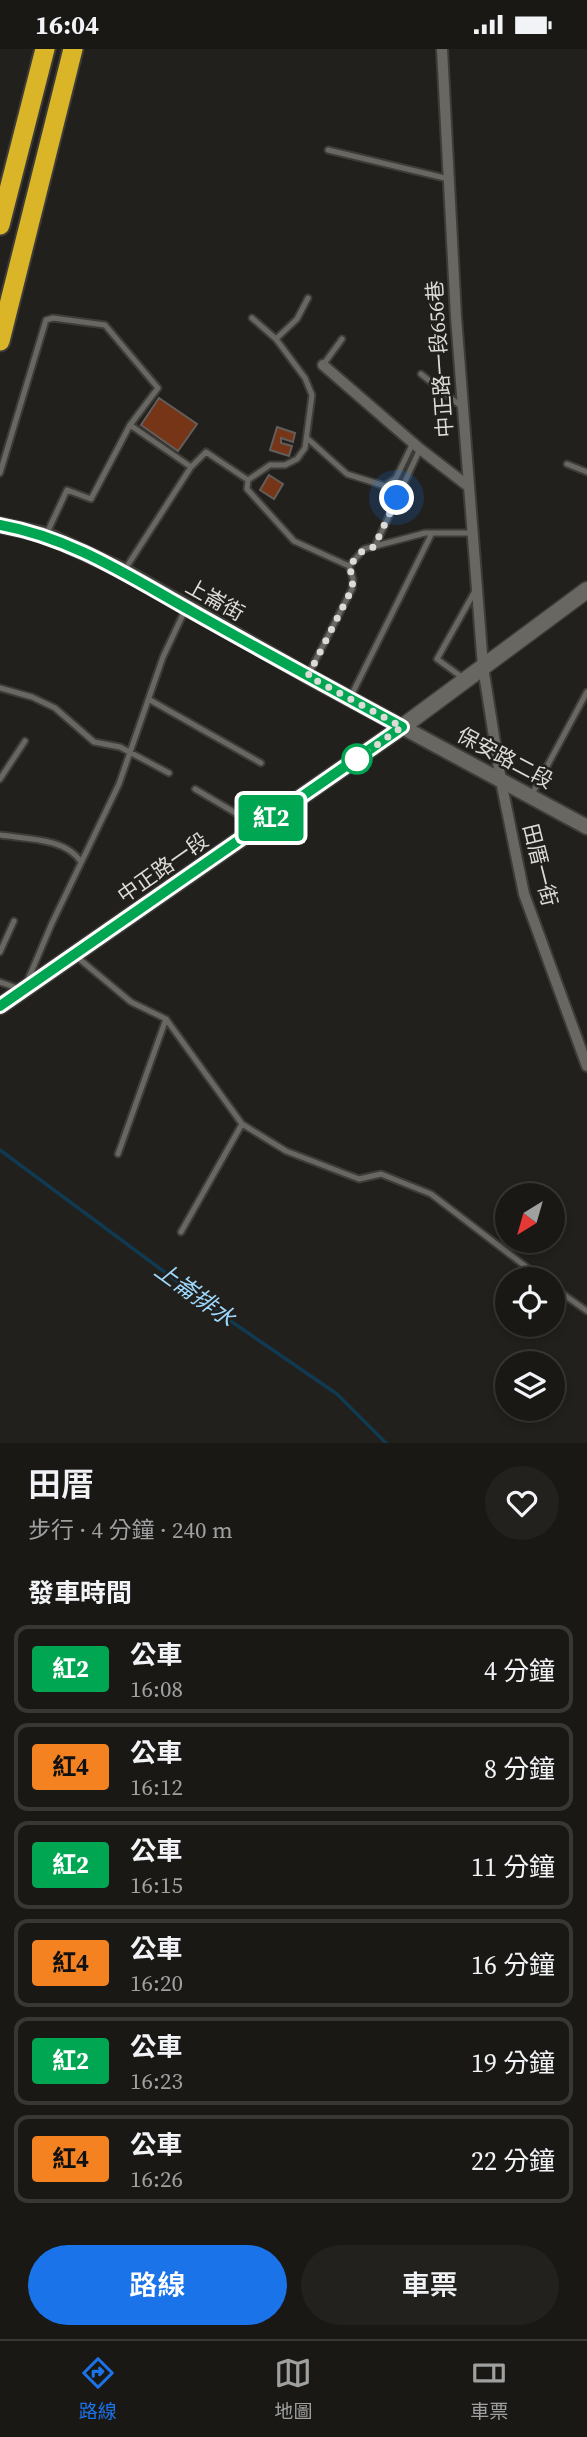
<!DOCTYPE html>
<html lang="zh-TW">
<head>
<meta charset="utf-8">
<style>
  body { margin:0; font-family:"Source Serif 4","Noto Sans TC",serif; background:#23211e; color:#f1f3f6; height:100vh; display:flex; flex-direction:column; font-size:26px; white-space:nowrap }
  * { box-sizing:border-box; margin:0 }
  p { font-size:23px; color:#9fa0a0 }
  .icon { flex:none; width:38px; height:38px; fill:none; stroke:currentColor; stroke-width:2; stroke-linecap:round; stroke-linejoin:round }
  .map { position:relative; height:1394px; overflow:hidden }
  .sheet { display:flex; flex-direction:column; background:#1a1815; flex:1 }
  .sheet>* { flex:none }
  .badge { padding:0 14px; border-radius:5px; font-size:24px; line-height:46px }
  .needle { width:46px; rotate:217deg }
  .controls { position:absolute; left:495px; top:1134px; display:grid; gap:14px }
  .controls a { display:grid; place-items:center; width:70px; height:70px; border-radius:50%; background:#1a1815; box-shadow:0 4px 10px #0003,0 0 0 2px #383734; font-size:35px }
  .you { position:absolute; width:35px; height:35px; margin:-18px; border:5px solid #fff; border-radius:50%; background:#1a73e8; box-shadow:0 0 0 10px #1a73e833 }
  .map>.badge { position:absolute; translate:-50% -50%; box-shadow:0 0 0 4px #fff }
  h2 { padding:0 28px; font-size:26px; line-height:63px }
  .round { display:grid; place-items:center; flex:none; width:74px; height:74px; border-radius:37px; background:#23211e }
  .summary { display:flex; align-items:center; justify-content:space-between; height:119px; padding:0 28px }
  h1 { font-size:33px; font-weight:600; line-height:52px }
  .cta { display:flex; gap:14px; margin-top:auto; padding:14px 28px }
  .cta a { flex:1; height:80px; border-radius:42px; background:#1a73e8; color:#fff; font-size:28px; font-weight:600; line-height:80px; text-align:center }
  .cta a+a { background:#23211e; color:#f1f3f6 }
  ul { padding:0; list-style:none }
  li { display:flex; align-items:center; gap:21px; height:88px; margin:0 14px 10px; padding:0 14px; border:4px solid #383734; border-radius:14px }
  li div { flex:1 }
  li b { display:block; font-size:26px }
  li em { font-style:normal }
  li .badge { min-width:77px; font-weight:700; text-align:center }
  .status { display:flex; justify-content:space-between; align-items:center; height:49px; padding:0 35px; background:#1a1815; direction:ltr }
  .status svg { height:19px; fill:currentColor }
  .menu { display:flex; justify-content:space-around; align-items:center; height:98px; border-top:2px solid #383734; background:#1a1815; font-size:19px; color:#9fa0a0 }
  .menu a { display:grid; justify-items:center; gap:4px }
  .menu .on { color:#1a73e8 }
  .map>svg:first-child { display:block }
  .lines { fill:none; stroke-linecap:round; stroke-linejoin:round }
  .stream { stroke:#103a51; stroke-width:3.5 }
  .building { fill:#753516; stroke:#635d5b; stroke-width:2 }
  .service-casing { stroke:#3d3c38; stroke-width:9 }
  .minor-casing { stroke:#3d3c38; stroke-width:14 }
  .tertiary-casing { stroke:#3d3c38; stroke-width:18 }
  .secondary-casing { stroke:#3d3c38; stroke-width:19 }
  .motorway-casing { stroke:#3d3c38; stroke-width:23 }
  .service { stroke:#696762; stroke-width:5 }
  .minor { stroke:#696762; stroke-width:10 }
  .tertiary { stroke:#696762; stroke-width:14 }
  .secondary { stroke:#696762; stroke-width:16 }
  .motorway { stroke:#dbb528; stroke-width:19 }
  .line-casing { stroke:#fff; stroke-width:16 }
  .line { stroke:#00a651; stroke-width:10 }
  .walk { stroke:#dcdbd8; stroke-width:7; stroke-dasharray:0 12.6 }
  .stop-dot { fill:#fff; stroke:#00a651; stroke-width:3.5 }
  .labels { text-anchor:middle; stroke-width:5; stroke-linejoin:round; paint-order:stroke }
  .street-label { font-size:21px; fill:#dcdbd8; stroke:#22201c }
  .water-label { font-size:23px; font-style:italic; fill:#9ed9fd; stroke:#22201c }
</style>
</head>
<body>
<div class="status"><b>16:04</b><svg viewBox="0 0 49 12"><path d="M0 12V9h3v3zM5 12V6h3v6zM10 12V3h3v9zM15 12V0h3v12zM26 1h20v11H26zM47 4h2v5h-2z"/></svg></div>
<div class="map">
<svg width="587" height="1394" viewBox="0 0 587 1394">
  <rect width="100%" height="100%" fill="#22201c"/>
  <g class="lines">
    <path class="stream" d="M0 1101 232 1273 337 1345 386 1394"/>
  </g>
  <path class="building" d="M159 349 197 375 178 402 141 376Z
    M277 378 295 384 293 393 281 389V394L292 397 289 407 270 401Z
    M269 426 283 435 274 450 260 441Z"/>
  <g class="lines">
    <g class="service-casing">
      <path id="service" d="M328 101 449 130
        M276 290 297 270 308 249
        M323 316 342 290
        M421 325 462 358
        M130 376 191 418
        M308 390 347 425 385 437 396 429 413 394
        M567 415 587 423
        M0 424 46 271 53 269 105 276 158 339 130 376 91 450 67 441 46 486
        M248 431 247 440 294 492 349 517 353 530 352 540 308 626
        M248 431 270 416H285L297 410 305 399 312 346 305 329 276 290 252 269
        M375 497 420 400
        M349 517 364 500 425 484H471
        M124 522 191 418 206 403 248 431
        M463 629 437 610 475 542
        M0 639 32 648 55 659 94 693 120 698 169 724
        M351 647 432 484
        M150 651 261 714
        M0 730 25 692
        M195 740 256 776
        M531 747 587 643
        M0 786C26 790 66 789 81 813
        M0 903 14 872
        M77 908 131 953 166 970 242 1075 286 1102 359 1130 381 1125 431 1145 542 1230
        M0 933 20 940
        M27 933 52 874 119 735 163 608 186 559
        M118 1105 166 970
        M181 1183 242 1075
        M553 1238 587 1262"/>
    </g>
    <g class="minor-casing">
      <path id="minor" d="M442 0 456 268 483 618 501 732 524 845 587 1017
        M323 316 420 400 468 437"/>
    </g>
    <g class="tertiary-casing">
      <path id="tertiary" d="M0 476 46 486 124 522 308 627 587 778"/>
    </g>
    <g class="secondary-casing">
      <path id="secondary" d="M0 957 402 678 587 541"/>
    </g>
    <g class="motorway-casing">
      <path id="motorway" d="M0 176 45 0
        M0 292 73 0"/>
    </g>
    <use href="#service" class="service"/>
    <use href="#minor" class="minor"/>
    <use href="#tertiary" class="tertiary"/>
    <use href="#secondary" class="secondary"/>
    <use href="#motorway" class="motorway"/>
  </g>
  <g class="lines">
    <g class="line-casing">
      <path id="line" d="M0 476C72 489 130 528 193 563 262 602 332 640 402 678L0 957"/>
    </g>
    <use href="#line" class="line"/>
    <path class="walk" d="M357 710 402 678 308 627 352 540 353 530 349 517 364 500 374 498 397 449"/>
  </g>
  <circle class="stop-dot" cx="357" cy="710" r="14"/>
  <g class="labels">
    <g class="street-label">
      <text transform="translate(440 310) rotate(-94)" y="7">中正路一段656巷</text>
      <text transform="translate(215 551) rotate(29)" y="7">上崙街</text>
      <text transform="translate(505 709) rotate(28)" y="7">保安路二段</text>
      <text transform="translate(540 816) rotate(76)" y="7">田厝一街</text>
      <text transform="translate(163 819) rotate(-35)" y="7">中正路一段</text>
    </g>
    <g class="water-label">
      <text transform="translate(195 1245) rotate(36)" y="8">上崙排水</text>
    </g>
  </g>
</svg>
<div class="controls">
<a><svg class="needle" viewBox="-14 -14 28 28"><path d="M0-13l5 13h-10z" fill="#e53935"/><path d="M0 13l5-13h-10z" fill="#9fa0a0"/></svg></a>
<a><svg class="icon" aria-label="locate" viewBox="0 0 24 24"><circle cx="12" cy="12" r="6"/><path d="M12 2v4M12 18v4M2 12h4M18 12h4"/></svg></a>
<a><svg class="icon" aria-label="layers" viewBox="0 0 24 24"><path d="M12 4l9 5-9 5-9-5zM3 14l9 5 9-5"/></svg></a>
</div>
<div class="you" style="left:397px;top:449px"></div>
<b class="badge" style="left:271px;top:769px;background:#00a651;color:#fff">紅2</b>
</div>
<section class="sheet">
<div class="summary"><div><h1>田厝</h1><p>步行 · 4 分鐘 · 240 m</p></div><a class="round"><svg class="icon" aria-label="heart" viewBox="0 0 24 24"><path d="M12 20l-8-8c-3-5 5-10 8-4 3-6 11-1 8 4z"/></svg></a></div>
<h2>發車時間</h2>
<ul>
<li><span class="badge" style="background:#00a651;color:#fff">紅2</span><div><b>公車</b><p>16:08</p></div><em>4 分鐘</em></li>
<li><span class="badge" style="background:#f58220;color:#111">紅4</span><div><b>公車</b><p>16:12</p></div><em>8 分鐘</em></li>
<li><span class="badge" style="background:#00a651;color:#fff">紅2</span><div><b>公車</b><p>16:15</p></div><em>11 分鐘</em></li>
<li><span class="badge" style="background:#f58220;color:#111">紅4</span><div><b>公車</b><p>16:20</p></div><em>16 分鐘</em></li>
<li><span class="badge" style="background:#00a651;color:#fff">紅2</span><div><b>公車</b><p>16:23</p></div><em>19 分鐘</em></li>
<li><span class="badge" style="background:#f58220;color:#111">紅4</span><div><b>公車</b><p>16:26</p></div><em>22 分鐘</em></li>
</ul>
<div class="cta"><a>路線</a><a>車票</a></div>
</section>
<nav class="menu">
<a class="on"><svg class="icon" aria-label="directions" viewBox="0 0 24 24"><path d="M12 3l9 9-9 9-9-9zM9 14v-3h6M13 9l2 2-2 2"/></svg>路線</a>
<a><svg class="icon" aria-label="map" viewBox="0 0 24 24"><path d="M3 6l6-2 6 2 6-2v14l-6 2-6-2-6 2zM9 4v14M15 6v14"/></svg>地圖</a>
<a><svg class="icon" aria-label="tickets" viewBox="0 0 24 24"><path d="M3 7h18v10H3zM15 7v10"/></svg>車票</a>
</nav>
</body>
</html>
